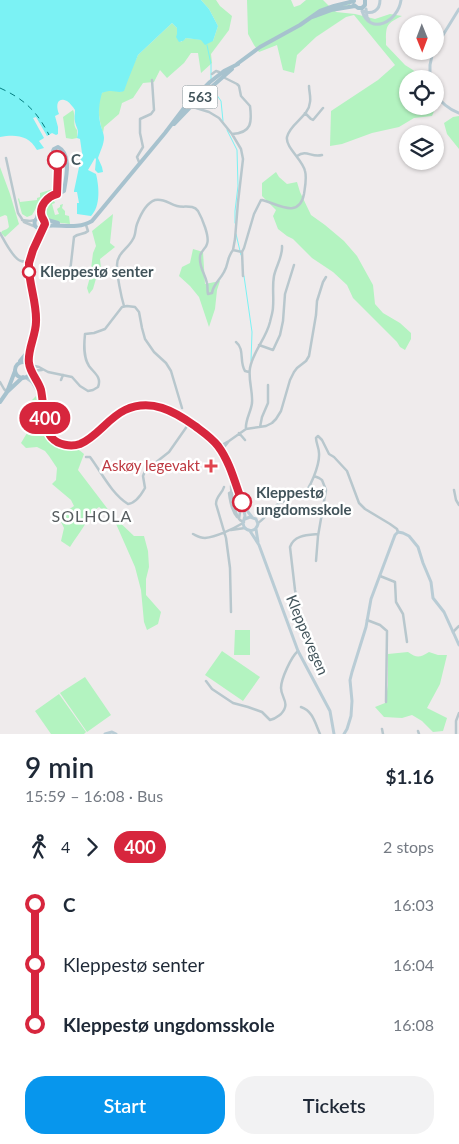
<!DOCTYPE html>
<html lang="en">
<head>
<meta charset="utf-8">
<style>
  body { margin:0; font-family:Lato,sans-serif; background:#f2f2f3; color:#1f2937; height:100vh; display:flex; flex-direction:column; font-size:19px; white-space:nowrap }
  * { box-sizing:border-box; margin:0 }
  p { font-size:16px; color:#747a83 }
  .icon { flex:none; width:28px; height:28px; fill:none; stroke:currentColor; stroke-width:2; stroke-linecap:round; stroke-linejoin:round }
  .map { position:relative; height:734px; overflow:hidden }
  .side { display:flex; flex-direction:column; background:#fff; flex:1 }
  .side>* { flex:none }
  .badge { padding:0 10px; border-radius:16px; font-size:18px; line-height:32px }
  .needle { width:32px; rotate:179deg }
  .buttons { position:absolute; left:399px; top:15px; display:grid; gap:10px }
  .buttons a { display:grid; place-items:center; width:45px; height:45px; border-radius:50%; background:#fff; box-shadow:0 1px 4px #0004; font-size:25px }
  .map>.badge { position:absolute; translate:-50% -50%; box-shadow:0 0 0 2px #fff }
  .legs { display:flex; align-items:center; gap:8px; height:55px; padding:0 25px; font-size:16px }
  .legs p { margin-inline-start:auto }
  .head { display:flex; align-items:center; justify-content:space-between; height:85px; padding:0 25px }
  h1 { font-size:28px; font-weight:600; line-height:38px }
  .button { display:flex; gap:10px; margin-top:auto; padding:10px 25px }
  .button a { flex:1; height:58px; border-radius:20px; background:#0796ed; color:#fff; font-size:20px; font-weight:600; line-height:58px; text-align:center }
  .button a+a { background:#f2f2f3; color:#1f2937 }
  ul { padding:0 25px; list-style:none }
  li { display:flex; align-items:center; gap:18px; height:60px; font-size:19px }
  li i { display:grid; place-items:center; width:8px; height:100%; margin:0 6px; background:currentColor }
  li i::after { content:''; width:12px; height:12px; margin:-6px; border:4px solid; border-radius:50%; background:#fff }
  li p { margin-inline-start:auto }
  li:first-child i { background:linear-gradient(#0000 50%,currentColor 0) }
  li:last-child i { background:linear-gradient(currentColor 50%,#0000 0) }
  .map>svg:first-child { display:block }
  .green { fill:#b3f3c0 }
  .water { fill:#7bf2f4 }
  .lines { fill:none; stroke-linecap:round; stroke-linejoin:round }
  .stream { stroke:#7bf2f4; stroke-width:1 }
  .ferry { stroke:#057e80; stroke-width:1; stroke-dasharray:6 5; stroke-linecap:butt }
  .street { stroke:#b8c7cd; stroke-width:2.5 }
  .secondary { stroke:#b9ccd5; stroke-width:3 }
  .primary { stroke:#a7c2ce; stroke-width:4 }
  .line-1-casing { stroke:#fff; stroke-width:11 }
  .line-1 { stroke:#d7263d; stroke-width:8 }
  .stop-1-dot { fill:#fff; stroke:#d7263d; stroke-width:2.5 }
  .health-dot { fill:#e0444e; stroke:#fff; stroke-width:2 }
  .labels { text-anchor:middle; stroke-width:5; stroke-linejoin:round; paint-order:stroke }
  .shield { fill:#fff; stroke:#7b878c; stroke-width:1 }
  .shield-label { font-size:14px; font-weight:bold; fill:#42545b }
  .stop-label { font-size:15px; font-weight:bold; fill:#42545b; stroke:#fff; text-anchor:start }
  .health-label { font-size:15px; fill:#be3a42; stroke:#fff; text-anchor:end }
  .street-label { font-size:15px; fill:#42545b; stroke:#fff }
  .neighbourhood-label { font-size:16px; letter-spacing:1px; fill:#585e61; stroke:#fff }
</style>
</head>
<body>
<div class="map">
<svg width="459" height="734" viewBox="0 0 459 734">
  <rect width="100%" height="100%" fill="#efebec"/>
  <path class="green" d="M201 0H216L220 6 232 16 229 30 211 54 212 63 201 73 198 53H191L184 63 167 78 160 70 154 82 143 83 133 98 122 103 119 114 104 127 103 133C100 124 95 101 102 93 107 88 115 90 121 92L138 55 172 23 177 28V34L181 42 186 38 213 41 218 26 209 9Z
    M247 0H291L294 7 300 5 306 0H323L331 8 350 4V5L332 8 336 12 355 14 375 19 390 14 402 16C385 24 386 26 386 45L405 65 413 70 423 79H408V106H435V93L436 107 432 116 414 118 399 127 372 133 342 144 330 146 331 111 378 80 395 65 354 15 346 17 316 37 297 55 294 73 283 70 277 45 259 52 254 45 248 34Z
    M73 110C76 116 72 125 77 130V138L72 139 66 138 63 117Z
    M459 116V149L447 134 444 123 453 117Z
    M0 167 10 194 19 224 5 237 1 233 2 231 7 229 9 227 7 216 5 215 0 217Z
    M276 172 279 177 287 184 297 182 300 192 311 215 325 225 344 241 357 256 373 285 375 304 383 313 400 323 411 333V339L405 350 400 347 397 342 353 298 347 285 333 272 312 258 293 239 287 236 278 229 273 216 276 210 262 196V183Z
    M53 189 42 198 32 215 27 217 22 214 18 199 19 198 20 202 37 200V198L40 197V193Z
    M51 199H53L55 203 52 204 55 215 59 214 57 209 60 207V205L63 204 62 208 65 211V215L69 216 70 224C63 223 55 223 49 219 39 214 45 204 51 199Z
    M113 214 110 243 115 247 100 259 101 268H105V276L97 275 93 289 89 294 87 288 90 277 93 253 96 246 92 231Z
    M193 249 203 252 205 284 220 281 217 290 215 309 209 327 199 297 190 286 179 276 182 267 190 263Z
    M36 396C39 412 43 442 62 447 71 449 76 446 84 454L78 470 113 516 134 536H144L148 551 149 567 146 579V595L161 612 158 624 147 630 144 622 141 590 135 567 113 517 99 507C89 514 90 517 84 526 79 534 74 540 70 547L61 541 64 528 56 512H65L74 506 71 500 52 484 56 480 57 468 49 456 45 451 37 447 26 448 21 443 27 433 26 406Z
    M235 630H250V655H234Z
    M222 651 260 677 243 701 205 675Z
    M408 652C417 658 419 658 429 652L438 655H447L440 684 427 708 447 718 443 731 433 732 422 721 412 715 402 718 384 717 375 707 385 703 388 685V654Z
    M85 677 111 715 87 732 60 693Z
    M59 694 86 732 84 734H51L35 711Z"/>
  <path class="water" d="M0 0H201L209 9 218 26 213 41 205 45 201 40 186 38 183 41 179 42 176 37 177 34V28L172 23 138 55 128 80 124 91C117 94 113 88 102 93 99 103 98 113 100 122 101 128 104 133 104 138 104 144 100 152 98 158L102 167 103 172 98 173 95 170 96 159 95 158 88 170 96 174C99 186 101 206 91 216L77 214V203H79L77 192H74V191L82 153 80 139 77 138C79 128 77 130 75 122 74 118 75 114 75 110 73 107 70 103 67 101 56 96 56 107 59 114L55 116 58 127V134L56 135 52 133 47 136 36 117 33 118 44 138 39 141 44 148 37 150C29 135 15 134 0 137Z"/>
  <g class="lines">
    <path class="stream" d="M207 45 211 64V79
      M212 88 221 101 223 121
      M227 130 237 150 238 186 235 211V223
      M236 234 241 255
      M244 276 252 332 251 361"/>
    <path class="ferry" d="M0 88C24 99 37 111 49 135"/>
    <path class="street" d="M212 74 216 71 219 72
      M225 78 237 84 239 86 241 96 250 106C252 122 252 133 232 134
      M192 103 196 108 209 112 219 118 232 134 241 149 243 159 238 202 235 239 233 250 242 252 244 248 254 214 261 200
      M305 113 311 119 313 120 323 108
      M297 156C307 149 311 158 322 155
      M6 158 18 213 24 222 36 227
      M139 162 137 157 143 147 140 133V119L151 114 154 110 152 80
      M262 200C276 203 299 220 304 194 305 187 307 178 305 171 303 160 285 147 287 137 290 123 309 117 310 102 311 97 309 91 309 86
      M22 220 30 221 35 220
      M0 233C4 240 13 259 21 261 24 262 27 261 30 262
      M242 252 243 276
      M70 272 74 237C78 233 84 235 88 231L86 225
      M124 306C121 296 117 276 117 265 117 253 128 249 133 239 136 235 135 229 137 224 140 216 146 203 155 200 164 198 169 204 177 206 184 208 193 204 198 211 202 218 210 237 207 244 206 249 200 251 200 257 199 267 205 274 207 283 208 287 207 290 208 294L212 293C213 284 220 280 224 272 229 264 226 259 233 250
      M236 342C245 349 239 362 245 371L249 372
      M259 345 273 350 280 335 283 321 285 294 294 265
      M30 365 39 367 48 372 72 377 80 386 88 391 93 390 98 387C102 377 94 373 89 366 83 357 84 344 85 334L94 333 105 329 122 307 127 306 135 307 139 312 142 328 145 339 154 352 166 363 171 371 182 408
      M30 371 42 370
      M61 380 63 375
      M0 382 4 389 7 392
      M260 427 262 417 268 403V385
      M246 429C245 420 251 412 252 403 253 391 248 380 250 368 253 351 266 339 270 322 271 317 273 312 273 307 274 297 272 287 274 276 276 266 283 256 282 246
      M239 433 245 440
      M218 447 229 441 246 429 266 426 272 423 276 419 281 411 290 380 294 372 297 368 306 361 309 356 316 315 317 301 323 282 326 277
      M221 451 229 441
      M86 457H90C102 473 111 493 128 504 136 503 141 495 145 488L143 476 145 471 169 452 190 422
      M314 476 319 478 322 480 326 490 318 536 316 561
      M234 483 231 486C231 493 235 515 240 520 241 521 242 521 244 522
      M224 487C222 494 216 496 216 504L226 538 230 568 231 612
      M454 490 456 500 459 505
      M231 492 229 493C230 501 232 511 237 517
      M231 492 235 494 240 512 239 519
      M258 523C266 518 270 509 278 504 285 500 294 499 301 496 310 491 320 464 319 453 319 448 316 443 316 438L318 436 322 440 329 454 334 457 347 471 359 503 365 509 390 524 397 529 398 532
      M231 530 245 528
      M193 534C197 536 200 538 205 538 216 537 233 529 243 523
      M380 576 395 582 396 602 403 614 407 642
      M298 603 295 590 290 547C294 535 307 535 318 534
      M367 620 380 625 387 631 386 702
      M453 632 459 626
      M206 681 212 689 233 703 248 707 262 712 270 720C275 719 277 717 281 714 291 703 281 698 281 688 281 679 291 657 298 651
      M301 707C313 711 315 723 320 734
      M382 729 383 734
      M418 731 419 734
      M456 734V721L459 713"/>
    <path class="secondary" d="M366 9 367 17 369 20
      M362 11C370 36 398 22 401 0
      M362 11C372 15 380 11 380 0
      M435 48 459 9
      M430 79V65L433 51
      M435 93C441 103 448 109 459 113
      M30 371C35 377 40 384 41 392 44 405 43 429 53 439 75 461 100 426 117 415 127 408 138 405 149 405 172 406 193 423 209 437 234 459 232 494 252 517
      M25 377 32 382 40 395
      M243 505 245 516 243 523 244 527C249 533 256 531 258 524L256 519 250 517 245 519
      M256 529 258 542
      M250 531 259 545 298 651 330 711 334 734
      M105 734 112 732 116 734
      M344 734 347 729 351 716 352 701 350 680 352 672 366 627 371 599 395 535 398 532 403 533 409 536 418 547 423 563 431 582 433 598 444 612 459 645"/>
    <path class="primary" d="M354 5 358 8H362L365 5V0
      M312 17 331 10 355 6
      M237 64 260 47 300 25 320 11 334 6 354 1
      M174 124 199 98 232 69
      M34.5 223a5.5 5.5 0 1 1 11 0a5.5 5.5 0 1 1-11 0Z
      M37 218C39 208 43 199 53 195 58 193 60 194 64 191 66 178 72 154 58 147L54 149 53 151 58 165 57 194
      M44 219 58 223
      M45 226C61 224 77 230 92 221L165 133 184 108 210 82 224 71 238 64
      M20 361 30 349
      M15 370a8 8 0 1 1 16 0a8 8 0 1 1-16 0Z
      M29 364C29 350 36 337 37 322 38 303 27 284 29 264 31 251 39 240 43 228
      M7 392 15 371
      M0 402 7 392 23 377"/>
  </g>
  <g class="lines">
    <g class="line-1-casing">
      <path id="line-1" d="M57 160 58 167 57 194C48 196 38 206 42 217 43 219 45 222 45 224L33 250 29 263V270C30 287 37 305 36 322 36 335 27 351 29 363 30 373 38 380 41 390 44 404 43 428 52 438 58 445 71 447 80 444 97 437 108 418 125 410 151 398 174 411 195 426 203 432 212 438 218 446 230 462 235 483 242 502"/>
    </g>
    <use href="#line-1" class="line-1"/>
  </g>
  <g class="stop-1-dot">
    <circle cx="57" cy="160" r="9"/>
    <circle cx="29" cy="272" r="6"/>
    <circle cx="242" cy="502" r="9"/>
  </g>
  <path class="health-dot" d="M208.5 458.5h5v5h5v5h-5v5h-5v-5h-5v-5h5z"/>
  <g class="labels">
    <rect class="shield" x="182.5" y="85.5" width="35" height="23" rx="4"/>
    <g class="shield-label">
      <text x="200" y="102">563</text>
    </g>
    <g class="stop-label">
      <text x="71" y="165">C</text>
      <text x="40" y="277">Kleppestø senter</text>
      <text x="256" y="498">Kleppestø<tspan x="256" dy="17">ungdomsskole</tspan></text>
    </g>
    <g class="health-label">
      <text x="200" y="471">Askøy legevakt</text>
    </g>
    <g class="street-label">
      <text transform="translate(307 635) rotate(67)" y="5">Kleppevegen</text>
    </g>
    <g class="neighbourhood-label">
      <text x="92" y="522">SOLHOLA</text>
    </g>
  </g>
</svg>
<div class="buttons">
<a><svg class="needle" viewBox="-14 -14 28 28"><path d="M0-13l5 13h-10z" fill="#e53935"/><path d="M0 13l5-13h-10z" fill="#747a83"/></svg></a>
<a><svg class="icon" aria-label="locate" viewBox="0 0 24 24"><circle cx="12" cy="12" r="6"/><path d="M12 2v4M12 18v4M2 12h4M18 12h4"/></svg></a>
<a><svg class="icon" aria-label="layers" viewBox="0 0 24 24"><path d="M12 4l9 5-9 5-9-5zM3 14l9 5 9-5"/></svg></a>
</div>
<b class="badge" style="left:45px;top:418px;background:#d7263d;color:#fff">400</b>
</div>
<section class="side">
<div class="head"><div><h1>9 min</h1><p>15:59 – 16:08 · Bus</p></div><b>$1.16</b></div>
<div class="legs"><svg class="icon" aria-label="walk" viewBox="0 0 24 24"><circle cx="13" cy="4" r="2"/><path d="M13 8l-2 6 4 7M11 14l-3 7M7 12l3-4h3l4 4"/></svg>4<svg class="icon" aria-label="forward" viewBox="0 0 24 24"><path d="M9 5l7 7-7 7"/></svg><b class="badge" style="background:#d7263d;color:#fff">400</b><p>2 stops</p></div>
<ul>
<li><i style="color:#d7263d"></i><b>C</b><p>16:03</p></li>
<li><i style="color:#d7263d"></i><span>Kleppestø senter</span><p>16:04</p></li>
<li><i style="color:#d7263d"></i><b>Kleppestø ungdomsskole</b><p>16:08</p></li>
</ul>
<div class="button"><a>Start</a><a>Tickets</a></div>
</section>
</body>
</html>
